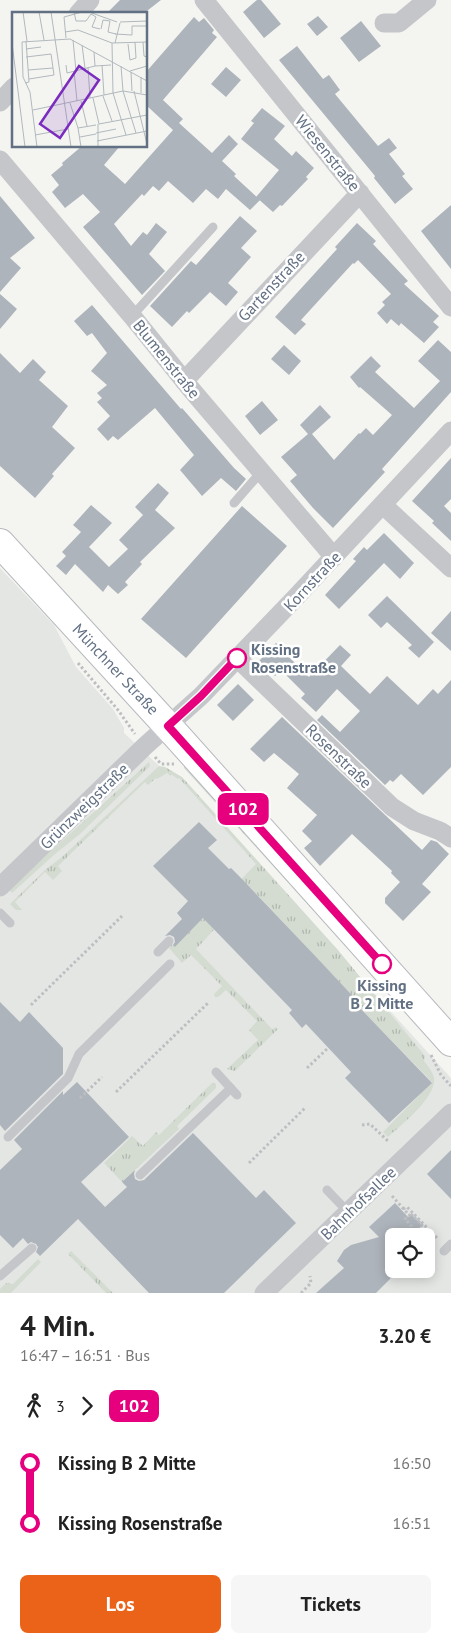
<!DOCTYPE html>
<html lang="de">
<head>
<meta charset="utf-8">
<style>
  body { margin:0; font-family:"PT Sans",sans-serif; background:#f6f6f6; color:#222; height:100vh; display:flex; flex-direction:column; font-size:19px; white-space:nowrap }
  * { box-sizing:border-box; margin:0 }
  p { font-size:16px; color:#767676 }
  .icon { flex:none; width:28px; height:28px; fill:none; stroke:currentColor; stroke-width:2; stroke-linecap:round; stroke-linejoin:round }
  .map { position:relative; height:1293px; overflow:hidden }
  .details { display:flex; flex-direction:column; background:#fff; flex:1 }
  .details>* { flex:none }
  .badge { padding:0 10px; border-radius:8px; font-size:18px; line-height:32px }
  .tools { position:absolute; left:385px; top:1228px; display:grid; gap:10px }
  .tools a { display:grid; place-items:center; width:50px; height:50px; border-radius:8px; background:#fff; box-shadow:0 2px 12px #0003; font-size:25px }
  .map>.badge { position:absolute; translate:-50% -50%; box-shadow:0 0 0 2px #fff }
  .legs { display:flex; align-items:center; gap:8px; height:55px; padding:0 20px; font-size:16px }
  .legs p { margin-inline-start:auto }
  .headline { display:flex; align-items:center; justify-content:space-between; height:85px; padding:0 20px }
  h1 { font-size:28px; font-weight:700; line-height:38px }
  .action { display:flex; gap:10px; margin-top:auto; padding:10px 20px }
  .action a { flex:1; height:58px; border-radius:8px; background:#eb6319; color:#fff; font-size:20px; font-weight:700; line-height:58px; text-align:center }
  .action a+a { background:#f6f6f6; color:#222 }
  ul { padding:0 20px; list-style:none }
  li { display:flex; align-items:center; gap:18px; height:60px; font-size:19px }
  li i { display:grid; place-items:center; width:8px; height:100%; margin:0 6px; background:currentColor }
  li i::after { content:''; width:12px; height:12px; margin:-6px; border:4px solid; border-radius:50%; background:#fff }
  li p { margin-inline-start:auto }
  li:first-child i { background:linear-gradient(#0000 50%,currentColor 0) }
  li:last-child i { background:linear-gradient(currentColor 50%,#0000 0) }
  .map>svg:first-child { display:block }
  .built { fill:#e4e6e4; fill-rule:evenodd }
  .grass { fill:url(#grass-tufts) }
  .building { fill:#aeb4bb }
  .lines { fill:none; stroke-linecap:round; stroke-linejoin:round }
  .primary-casing { stroke:#b6b9be; stroke-width:30 }
  .path { stroke:#bdbec1; stroke-width:3; stroke-dasharray:2.5 2.5; stroke-linecap:butt }
  .service { stroke:#c4c6ca; stroke-width:9 }
  .minor { stroke:#c4c6ca; stroke-width:19 }
  .primary { stroke:#fff; stroke-width:28 }
  .line-1-casing { stroke:#fff; stroke-width:11 }
  .line-1 { stroke:#e6007e; stroke-width:8 }
  .stop-1-dot { fill:#fff; stroke:#e6007e; stroke-width:2.5 }
  .labels { text-anchor:middle; stroke-width:5; stroke-linejoin:round; paint-order:stroke }
  .street-label { font-size:16px; fill:#627083; stroke:#fff }
  .stop-label { font-size:16px; font-weight:bold; fill:#627083; stroke:#fff; text-anchor:start }
  .inset-road { fill:none; stroke:#b1b8be; stroke-width:1 }
  .view { fill:#7b2cbf; fill-opacity:0.15; stroke:#7b2cbf; stroke-width:2.5 }
  .inset-edge { fill:none; stroke:#627083; stroke-width:2.5 }
</style>
</head>
<body>
<div class="map">
<svg width="451" height="1293" viewBox="0 0 451 1293">
  <defs>
    <pattern id="grass-tufts" width="24" height="20" patternUnits="userSpaceOnUse" patternTransform="scale(1.25)"><rect width="24" height="20" fill="#d4dcd1"/><path d="M3 7l-1-3M5 7V3M7 7l1-3M15 17l-1-3M17 17v-4M19 17l1-3" fill="none" stroke="#afb7af"/></pattern>
  </defs>
  <rect width="100%" height="100%" fill="#f4f5f0"/>
  <path class="built" d="M0 568 54 625 76 667 113 709 124 728V733L170 776 172 775 179 778 451 1078V1293H0ZM394 1236H426V1269H394Z"/>
  <path class="grass" d="M149 762 150 766 80 834 55 854 12 893 9 889Z
    M184 765 294 880 342 942 184 768Z
    M159 766 165 767 182 777 338 950 425 1056 424 1061C428 1066 433 1072 434 1078 436 1098 401 1125 388 1137L383 1132 432 1082 360 1008 362 1006 251 888C231 908 216 929 196 949L272 1029 276 1027 278 1029 235 1071 227 1069 258 1040 249 1030 257 1021 226 990 218 997H215L214 994 222 986 191 955 182 963 169 948 172 944 175 947 256 864 179 778 178 779 172 775 170 776 167 773 157 779 156 778 148 785 145 782 58 866 62 871 53 880 45 872 15 902 22 910H16L10 904 45 870 62 857Z
    M212 1083 216 1084V1088L177 1126 179 1129 122 1182 104 1163 132 1136 143 1146 156 1132 159 1135Z
    M71 1251 113 1293H106L68 1254Z
    M38 1259 41 1262 11 1293H0V1289L6 1283 13 1284Z"/>
  <path class="building" d="M120 0H161L143 14H106Z
    M257 0H261L281 24 264 38 243 12Z
    M318 16 328 27 317 36 307 24Z
    M194 17 199 22 204 18 214 30 212 33 217 37 163 100 183 119 179 123 212 153 229 135 238 144 222 161 236 174 234 176 260 200 250 210 226 189 218 199 206 189 193 203 168 181 159 191 153 186 144 196 142 194 114 224 131 246 143 232 147 235 156 223 167 232 149 254 165 271 142 295 83 227 100 212 83 194 65 208 52 192 59 185 51 175 63 165 62 163 82 146H120L104 165 125 184 173 130 146 105V72Z
    M361 21 381 46 359 62 340 38Z
    M297 46 323 79 329 75 340 90 335 94 378 146 389 138 397 148 389 154 405 174 402 176 413 189 395 204 374 178 375 176 279 60Z
    M226 67 241 80 226 97 211 84Z
    M262 108 285 126 274 139 292 156 296 151 314 168 306 177 308 179 282 206 280 205 273 212 256 197 279 170 241 139 254 123 251 121Z
    M0 196 35 238 10 258 21 268 0 292Z
    M451 205V269L421 231Z
    M240 216 257 231 241 248 251 257 228 283 238 292 226 306 210 292 189 313 187 311 172 327 150 306 191 261 196 265Z
    M357 223 376 241 373 244 408 281 404 284 439 316 433 322 439 327 424 343 401 323 399 326 391 319 387 324 377 313 385 305 382 302 391 294 358 260 354 264 353 263 301 320 306 324 295 335 275 317 337 249 335 247Z
    M0 294 17 309 0 329Z
    M92 305 181 409 182 408 234 468 246 479 236 491 221 478 202 496 180 470 194 455 155 408 118 440 113 436 108 441 97 429 110 416 97 402 102 398 97 393 107 385 91 371 107 353 92 333 87 336 74 321Z
    M438 340 451 352V392L382 469 385 472 333 528 313 508 290 481 297 475 281 457 308 434 300 425 320 405 331 417 312 434 334 460 359 433 360 434 366 428 373 435 392 415 360 387 359 388 350 377 371 356 381 366 375 372 414 408 440 381 418 361Z
    M284 345 301 361 289 375 271 359Z
    M0 353 20 373 33 359 46 372 39 380 68 406 52 427 75 448 52 474 54 476 35 498 0 466Z
    M262 401 278 420 260 435 245 416Z
    M451 458V499L444 506 451 513V541L432 523 434 521 412 501Z
    M158 483 169 493 155 510 175 528 140 562 142 564 125 582 128 585 118 594 108 585 103 592 75 564 66 575 56 566 66 556 62 552 81 532 73 525 91 505 112 523 89 547 109 567 128 549 119 540 143 515 135 507Z
    M242 506 287 546 186 658 141 619Z
    M384 533 414 563 400 579 384 563 339 609 325 595 356 561 353 559 364 547 367 550Z
    M387 596 434 642 419 658 408 648 412 645 387 622 381 628 368 615Z
    M451 611V651L431 633Z
    M276 643 287 651 285 653 309 677 340 645 351 655 341 666 370 694 387 676 418 705 433 689 438 694 451 680V767L423 795 401 774 393 782 390 780 385 785 317 720 322 715 340 732 360 711 337 689 316 712 301 698 305 694 281 670 275 676 259 661Z
    M238 684 254 700 233 721 217 705Z
    M282 717 422 850 431 840 437 842 449 854 422 884 431 892 403 921 385 903V898L400 882 391 873 392 871 352 834 320 866 304 848 312 841 302 831 317 815 287 788 299 774 274 753 264 762 250 749Z
    M199 822 217 840 208 848 229 869 231 868 239 876 319 960 362 1006 360 1008 432 1083 389 1123 345 1078 351 1072 306 1024 302 1028 289 1013 292 1010 203 918 175 947 173 945 175 942 174 937 170 935 165 936 182 919 177 913 188 901 153 866Z
    M0 1002 20 1022 29 1012 63 1048V1074L5 1131 0 1125Z
    M77 1082 129 1137 81 1182 105 1207 127 1187 122 1182 135 1170 134 1174 135 1179 139 1181 144 1180 193 1133 256 1198 264 1190 296 1223 224 1293H149L78 1219 40 1256 36 1252 38 1247 36 1244 31 1242 28 1244 23 1238 13 1248 0 1235V1170L22 1149 14 1140 63 1091V1095Z
    M451 1150V1199L427 1174Z
    M395 1203 408 1217 411 1214 422 1225 419 1229 426 1236H394V1275L376 1293H316L344 1268 337 1261 344 1250 351 1245 379 1237 369 1227Z"/>
  <g class="lines">
    <g class="primary-casing">
      <path id="primary" d="M0 543 176 735 451 1042"/>
    </g>
    <path class="path" d="M78 663 118 710 135 734
      M155 757 161 764H174
      M31 1005 122 916
      M431 1055 441 1075 451 1086
      M307 1068 328 1048
      M116 1092 208 1003
      M80 1098 102 1077
      M362 1125 370 1124 389 1142
      M249 1163 305 1108
      M392 1196 409 1215
      M403 1209 407 1207 438 1239
      M411 1214 422 1225 416 1231 405 1219Z
      M301 1293 311 1283 310 1276"/>
    <path class="service" d="M132 316 213 227
      M234 503 261 472
      M0 913 10 923
      M158 952 169 941
      M216 1072 237 1095
      M8 1137 68 1078 79 1054 170 964
      M140 1175 231 1088
      M327 1190 348 1212
      M444 1251 451 1244
      M0 1276 32 1248"/>
    <path class="minor" d="M204 0 451 307
      M78 14 90 0
      M384 23H399L427 0
      M0 102 14 87
      M0 160 132 316 190 388 334 557
      M184 381 360 193
      M383 505 451 568
      M237 658 392 807 414 821 440 831 451 838
      M0 887 145 746 201 696 296 597 451 431
      M264 1293 451 1113"/>
    <use href="#primary" class="primary"/>
  </g>
  <g class="lines">
    <g class="line-1-casing">
      <path id="line-1" d="M237 658 201 696 168 726 382 964"/>
    </g>
    <use href="#line-1" class="line-1"/>
  </g>
  <g class="stop-1-dot">
    <circle cx="237" cy="658" r="9"/>
    <circle cx="382" cy="964" r="9"/>
  </g>
  <g class="labels">
    <g class="street-label">
      <text transform="translate(328 153) rotate(51)" y="6">Wiesenstraße</text>
      <text transform="translate(271 286) rotate(-47)" y="6">Gartenstraße</text>
      <text transform="translate(167 359) rotate(51)" y="6">Blumenstraße</text>
      <text transform="translate(312 581) rotate(-47)" y="6">Kornstraße</text>
      <text transform="translate(116 669) rotate(47)" y="6">Münchner Straße</text>
      <text transform="translate(339 756) rotate(44)" y="6">Rosenstraße</text>
      <text transform="translate(84 806) rotate(-44)" y="6">Grünzweigstraße</text>
      <text transform="translate(358 1203) rotate(-44)" y="6">Bahnhofsallee</text>
    </g>
    <g class="stop-label">
      <text x="251" y="655">Kissing<tspan x="251" dy="18">Rosenstraße</tspan></text>
      <text x="382" y="991" text-anchor="middle">Kissing<tspan x="382" dy="18">B 2 Mitte</tspan></text>
    </g>
  </g>
  <g transform="translate(12 12)">
    <rect width="135" height="135" fill="#f4f5f0"/>
    <path class="inset-road" d="M11 0 15 29M27 0 32 28M39 0 59 135M62 0 64 9H74L79 2 84 5 80 15 88 17M77 0 105 10M108 10 135 9M89 17 91 8 98 9 96 20 104 22M53 20 66 18 100 31 135 30M103 22 120 23V14H135V17M54 26 52 5 70 0M61 28 64 59M131 30 132 44 135 45M0 31 13 135M100 31 101 81 114 123M103 31 108 11M116 32 118 48 124 46 123 30M70 33 73 56M14 37 29 35M14 45 39 42 41 56 16 58M54 53 55 61 83 54 82 40M90 53 92 83M83 54 99 53M109 54 111 79M76 55 78 86M62 59 65 89M118 59 135 54M119 60 120 79M129 65V81M17 67 42 63 41 56M13 71 17 70 14 29M111 79 124 121M122 79 135 132M91 84 100 109M81 86 87 112M69 89 75 114M58 91 66 116 84 113M21 98 111 79 135 83M87 112 135 103M66 116 69 135M84 121 104 117M23 123 56 117M68 125 84 122M85 129 135 119M25 135 18 80 11 65 10 30 58 27 135 69M86 135V112"/>
    <path class="view" d="M67 54 87 68 48 126 28 112Z"/>
    <rect width="135" height="135" class="inset-edge"/>
  </g>
</svg>
<div class="tools">
<a><svg class="icon" aria-label="locate" viewBox="0 0 24 24"><circle cx="12" cy="12" r="6"/><path d="M12 2v4M12 18v4M2 12h4M18 12h4"/></svg></a>
</div>
<b class="badge" style="left:243px;top:809px;background:#e6007e;color:#fff">102</b>
</div>
<section class="details">
<div class="headline"><div><h1>4 Min.</h1><p>16:47 – 16:51 · Bus</p></div><b>3.20 €</b></div>
<div class="legs"><svg class="icon" aria-label="walk" viewBox="0 0 24 24"><circle cx="13" cy="4" r="2"/><path d="M13 8l-2 6 4 7M11 14l-3 7M7 12l3-4h3l4 4"/></svg>3<svg class="icon" aria-label="forward" viewBox="0 0 24 24"><path d="M9 5l7 7-7 7"/></svg><b class="badge" style="background:#e6007e;color:#fff">102</b></div>
<ul>
<li><i style="color:#e6007e"></i><b>Kissing B 2 Mitte</b><p>16:50</p></li>
<li><i style="color:#e6007e"></i><b>Kissing Rosenstraße</b><p>16:51</p></li>
</ul>
<div class="action"><a>Los</a><a>Tickets</a></div>
</section>
</body>
</html>
